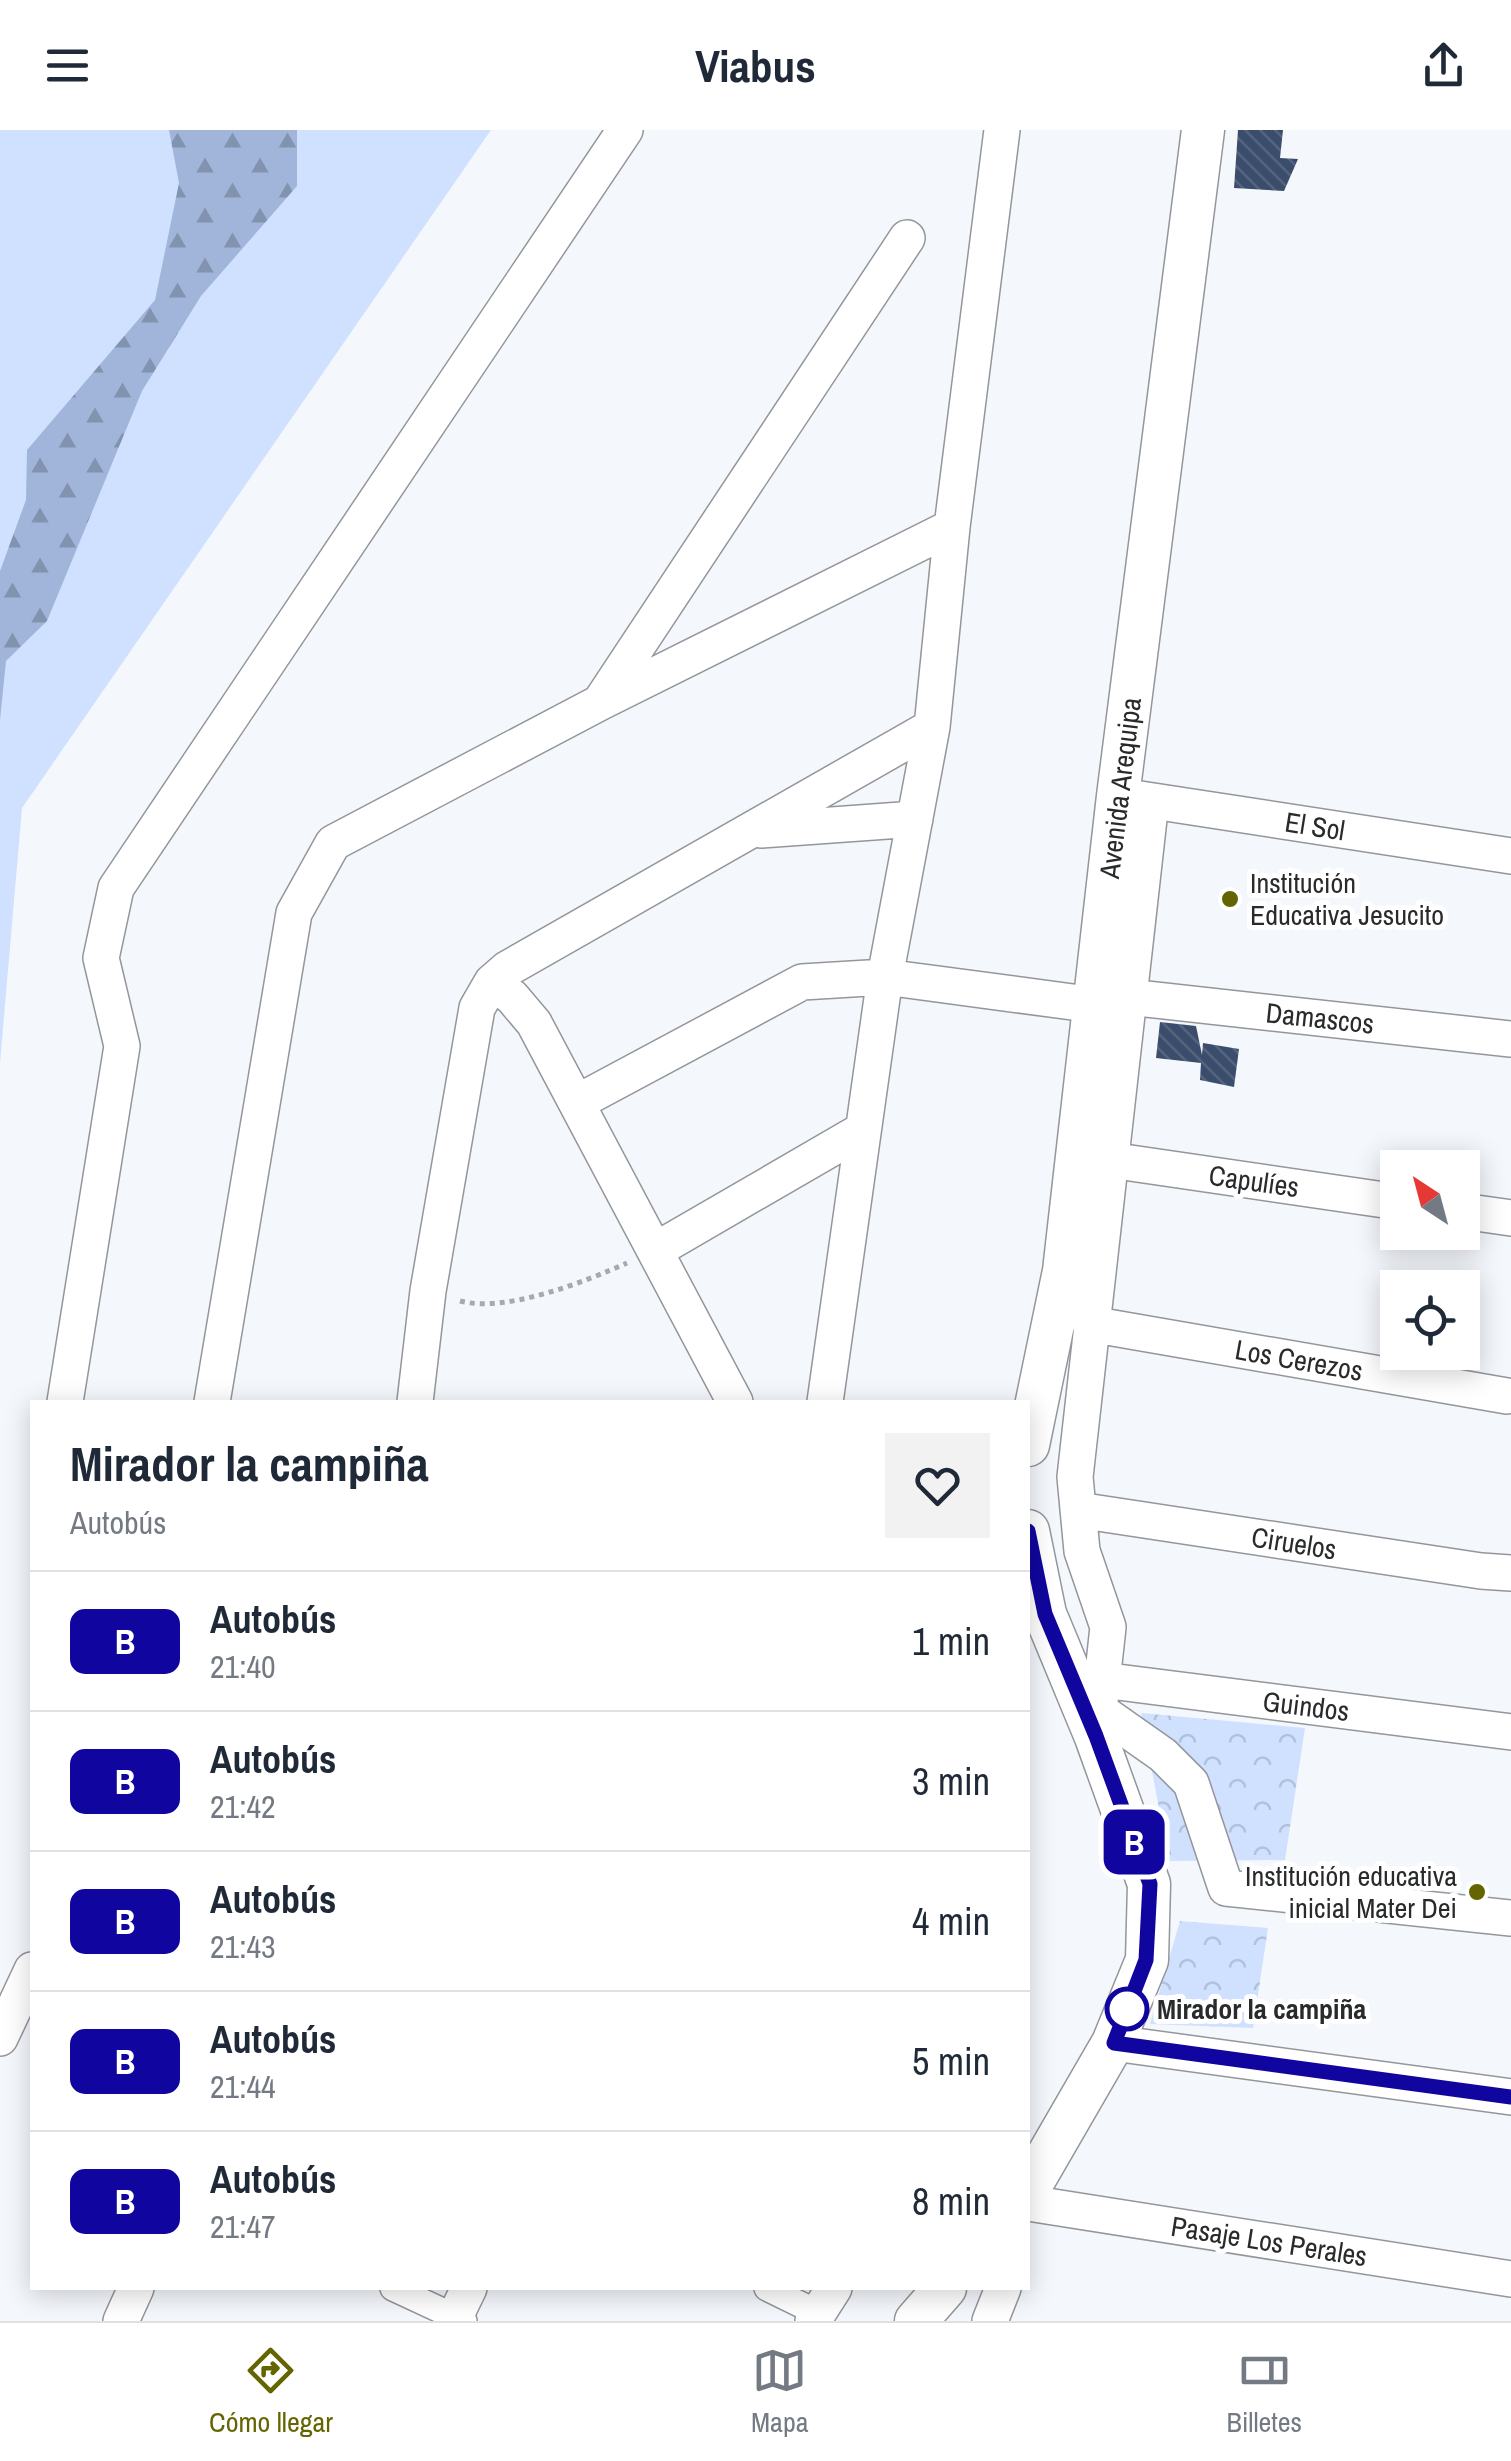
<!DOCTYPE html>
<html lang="es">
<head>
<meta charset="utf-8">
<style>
  body { margin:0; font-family:"Archivo Narrow",sans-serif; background:#f2f2f3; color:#1f2937; height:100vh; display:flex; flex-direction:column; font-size:38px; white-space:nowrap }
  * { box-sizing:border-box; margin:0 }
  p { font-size:32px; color:#747a83 }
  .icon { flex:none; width:55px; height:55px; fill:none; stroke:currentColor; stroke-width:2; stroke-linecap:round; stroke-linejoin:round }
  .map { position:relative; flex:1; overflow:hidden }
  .side { position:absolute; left:30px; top:1270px; width:1000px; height:890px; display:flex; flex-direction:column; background:#fff; border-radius:0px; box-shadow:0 5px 25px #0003 }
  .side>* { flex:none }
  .badge { padding:0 20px; border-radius:15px; font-size:35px; line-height:65px }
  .needle { width:65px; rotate:324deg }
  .tools { position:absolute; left:1380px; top:1020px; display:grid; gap:20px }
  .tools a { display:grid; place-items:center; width:100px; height:100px; border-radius:0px; background:#fff; box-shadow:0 5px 25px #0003; font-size:50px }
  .map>.badge { position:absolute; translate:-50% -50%; box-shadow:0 0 0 5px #fff }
  .round { display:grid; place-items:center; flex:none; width:105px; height:105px; border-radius:0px; background:#f2f2f3 }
  .headline { display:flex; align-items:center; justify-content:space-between; height:170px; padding:0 40px }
  h1 { font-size:48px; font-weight:700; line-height:75px }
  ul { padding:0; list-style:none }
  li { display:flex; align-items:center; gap:30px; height:140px; padding:0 40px; border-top:2px solid #e0e1e3 }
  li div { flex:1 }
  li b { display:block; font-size:38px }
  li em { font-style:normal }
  li .badge { min-width:110px; font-weight:700; text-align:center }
  header { display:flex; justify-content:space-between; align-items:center; height:130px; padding:0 40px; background:#fff; font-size:45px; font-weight:700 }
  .tabs { display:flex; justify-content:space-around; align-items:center; height:140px; border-top:2px solid #e0e1e3; background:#fff; font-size:28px; color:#747a83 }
  .tabs a { display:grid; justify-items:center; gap:5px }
  .tabs .active { color:#646500 }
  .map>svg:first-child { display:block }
  .green { fill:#cfe1ff }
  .forest { fill:url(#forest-firs) }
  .park { fill:url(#park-crowns) }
  .building { fill:url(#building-back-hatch) }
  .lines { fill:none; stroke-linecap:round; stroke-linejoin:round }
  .pedestrian-casing { stroke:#93969a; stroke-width:28 }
  .minor-casing { stroke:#93969a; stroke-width:38 }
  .tertiary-casing { stroke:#93969a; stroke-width:45 }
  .path { stroke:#a6a9ad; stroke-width:5; stroke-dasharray:5 5; stroke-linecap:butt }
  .pedestrian { stroke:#fff; stroke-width:25 }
  .minor { stroke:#fff; stroke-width:35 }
  .tertiary { stroke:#fff; stroke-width:42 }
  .line-casing { stroke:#fff; stroke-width:22 }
  .line { stroke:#10069f; stroke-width:15 }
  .poi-dot { fill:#646500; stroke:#fff; stroke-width:4 }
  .stop-dot { fill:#fff; stroke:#10069f; stroke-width:5 }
  .labels { text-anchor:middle; stroke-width:10; stroke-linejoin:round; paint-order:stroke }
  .street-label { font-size:28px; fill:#282a2b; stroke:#fff }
  .poi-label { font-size:28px; fill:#282a2b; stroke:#fff; text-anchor:start }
  .stop-label { font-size:28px; font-weight:bold; fill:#282a2b; stroke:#fff; text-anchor:start }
</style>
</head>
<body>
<header><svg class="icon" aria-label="menu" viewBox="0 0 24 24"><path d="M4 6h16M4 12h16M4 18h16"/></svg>Viabus<svg class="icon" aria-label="share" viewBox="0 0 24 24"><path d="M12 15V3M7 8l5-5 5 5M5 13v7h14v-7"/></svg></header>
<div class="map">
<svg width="1511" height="2191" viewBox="0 0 1511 2191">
  <defs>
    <pattern id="forest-firs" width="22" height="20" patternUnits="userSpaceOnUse" patternTransform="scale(2.5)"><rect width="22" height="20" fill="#a0b5d9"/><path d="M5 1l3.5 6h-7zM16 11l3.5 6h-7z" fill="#8293b0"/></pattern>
    <pattern id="park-crowns" width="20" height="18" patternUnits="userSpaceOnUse" patternTransform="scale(2.5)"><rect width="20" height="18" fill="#cfe1ff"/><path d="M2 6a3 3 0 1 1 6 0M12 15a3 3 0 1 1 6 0" fill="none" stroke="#b2c1db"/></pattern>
    <pattern id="building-back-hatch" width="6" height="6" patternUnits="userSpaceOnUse" patternTransform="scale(2.5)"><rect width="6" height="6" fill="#3b4d6c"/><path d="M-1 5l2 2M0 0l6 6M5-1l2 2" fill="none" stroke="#55647d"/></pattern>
  </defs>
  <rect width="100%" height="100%" fill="#f4f7fc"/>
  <path class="green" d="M0 0H491L22 678 0 933Z"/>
  <path class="forest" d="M169 0H297V56L201 166 142 261 47 491 6 531 0 590V441L26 370 27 320 155 170 179 53Z"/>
  <path class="park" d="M1141 1583 1305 1598 1285 1730 1169 1731Z
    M1180 1791 1268 1798 1253 1898 1150 1894Z"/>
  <path class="building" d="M1238 0H1283L1280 28 1298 29 1284 61 1234 58Z
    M1160 892 1196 896 1202 925 1203 913 1239 919 1234 957 1200 950 1201 933 1156 928Z"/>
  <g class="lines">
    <g class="pedestrian-casing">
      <path id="pedestrian" d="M393 2158 464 2191
        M767 2158 818 2183"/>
    </g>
    <g class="minor-casing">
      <path id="minor" d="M601 571 907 108
        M1127 667 1511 726
        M761 700 915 689
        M492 852 512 867 534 893 735 1272
        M1128 867 1511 909
        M578 972 802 852 885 847 1095 875
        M1110 1030 1398 1072
        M1462 1081 1511 1088
        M656 1120 863 1000
        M1090 1194 1507 1266
        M65 1272 122 916 101 828 116 758 625 0
        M212 1272 294 783 333 713 601 572 952 397
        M415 1272 428 1161 477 878 492 852 507 839 932 597
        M825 1272 885 847 932 597 952 397 1002 0
        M1078 1380 1481 1441 1511 1443
        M1102 1550 1511 1602
        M1099 1580 1163 1625 1191 1653 1226 1758 1511 1788
        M1096 1607 1108 1497 1082 1421 1075 1347 1151 671
        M0 1908 32 1840
        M1113 1913 1511 1967
        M1028 2073 1511 2149
        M121 2191 136 2158
        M453 2191 469 2158
        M813 2191 834 2158
        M990 2191 1003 2158"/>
    </g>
    <g class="tertiary-casing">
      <path id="tertiary" d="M1028 1315 1064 1141 1118 666 1203 0
        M1028 1401 1045 1484 1096 1607 1149 1754 1147 1830 1113 1913 1028 2060
        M916 2191 945 2158"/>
    </g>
    <path class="path" d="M460 1171C506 1183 584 1152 627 1133"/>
    <use href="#pedestrian" class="pedestrian"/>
    <use href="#minor" class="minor"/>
    <use href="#tertiary" class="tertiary"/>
  </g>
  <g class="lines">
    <g class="line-casing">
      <path id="line" d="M1028 1401 1045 1484 1096 1606 1150 1754 1146 1830 1114 1913 1511 1967"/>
    </g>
    <use href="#line" class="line"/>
  </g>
  <g class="poi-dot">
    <circle cx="1230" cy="769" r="10"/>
    <circle cx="1477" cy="1762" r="10"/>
  </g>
  <circle class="stop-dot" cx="1127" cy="1879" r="20"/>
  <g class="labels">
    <g class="street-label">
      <text transform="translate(1120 658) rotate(-83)" y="10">Avenida Arequipa</text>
      <text transform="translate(1315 696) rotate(9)" y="10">El Sol</text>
      <text transform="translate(1320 888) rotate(6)" y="10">Damascos</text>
      <text transform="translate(1254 1051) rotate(8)" y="10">Capulíes</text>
      <text transform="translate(1299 1230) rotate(10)" y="10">Los Cerezos</text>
      <text transform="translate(1294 1413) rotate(9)" y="10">Ciruelos</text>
      <text transform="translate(1306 1576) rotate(7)" y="10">Guindos</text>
      <text transform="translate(1269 2111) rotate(9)" y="10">Pasaje Los Perales</text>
    </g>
    <g class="poi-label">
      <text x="1250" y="763">Institución<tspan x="1250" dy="32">Educativa Jesucito</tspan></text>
      <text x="1457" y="1756" text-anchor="end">Institución educativa<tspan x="1457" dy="32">inicial Mater Dei</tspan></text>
    </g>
    <g class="stop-label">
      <text x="1157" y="1889">Mirador la campiña</text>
    </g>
  </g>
</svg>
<div class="tools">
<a><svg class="needle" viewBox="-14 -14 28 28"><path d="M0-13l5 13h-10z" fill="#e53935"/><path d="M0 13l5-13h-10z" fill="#747a83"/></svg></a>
<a><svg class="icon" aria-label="locate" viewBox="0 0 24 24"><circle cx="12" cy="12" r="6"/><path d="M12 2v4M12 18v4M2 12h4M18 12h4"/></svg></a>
</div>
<b class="badge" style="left:1134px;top:1712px;background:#10069f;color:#fff">B</b>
<section class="side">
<div class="headline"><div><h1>Mirador la campiña</h1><p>Autobús</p></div><a class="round"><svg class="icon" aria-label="heart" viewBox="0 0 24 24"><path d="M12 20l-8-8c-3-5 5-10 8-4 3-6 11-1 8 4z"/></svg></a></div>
<ul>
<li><span class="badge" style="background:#10069f;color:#fff">B</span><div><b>Autobús</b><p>21:40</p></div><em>1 min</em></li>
<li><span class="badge" style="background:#10069f;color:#fff">B</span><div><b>Autobús</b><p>21:42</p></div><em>3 min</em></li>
<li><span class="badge" style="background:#10069f;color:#fff">B</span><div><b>Autobús</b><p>21:43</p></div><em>4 min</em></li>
<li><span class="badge" style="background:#10069f;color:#fff">B</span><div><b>Autobús</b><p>21:44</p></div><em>5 min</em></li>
<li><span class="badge" style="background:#10069f;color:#fff">B</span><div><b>Autobús</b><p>21:47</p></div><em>8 min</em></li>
</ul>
</section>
</div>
<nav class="tabs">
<a class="active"><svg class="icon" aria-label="directions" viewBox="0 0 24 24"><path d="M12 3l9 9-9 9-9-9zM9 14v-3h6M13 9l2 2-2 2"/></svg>Cómo llegar</a>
<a><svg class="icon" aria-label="map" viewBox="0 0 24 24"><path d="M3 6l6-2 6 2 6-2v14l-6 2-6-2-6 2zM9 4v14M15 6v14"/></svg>Mapa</a>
<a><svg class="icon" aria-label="tickets" viewBox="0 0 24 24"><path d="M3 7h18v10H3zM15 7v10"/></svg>Billetes</a>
</nav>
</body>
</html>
